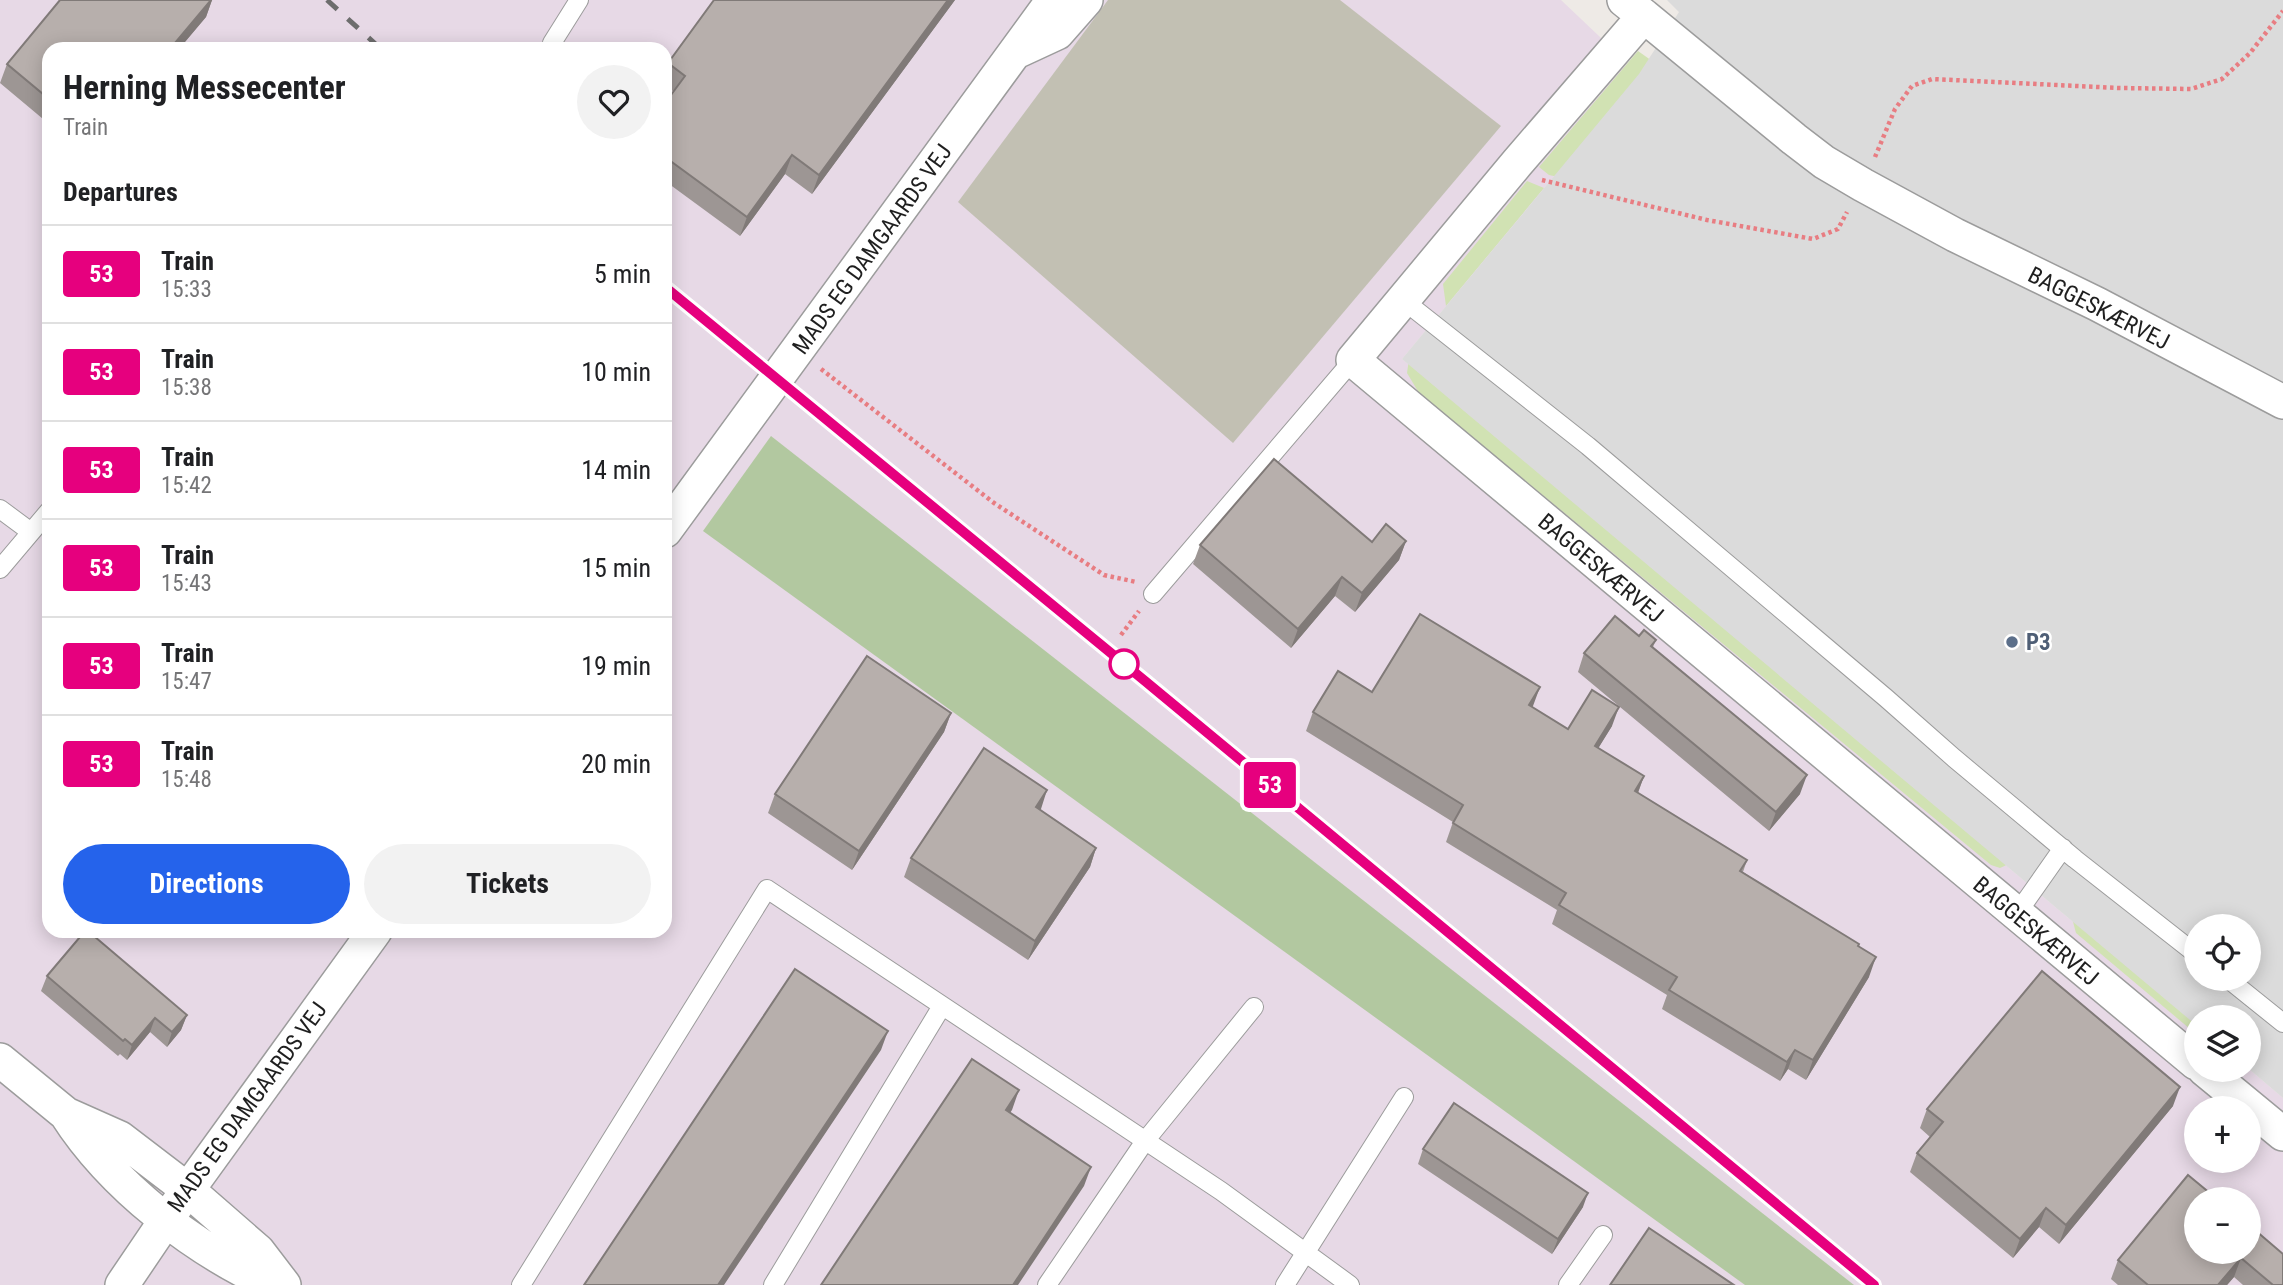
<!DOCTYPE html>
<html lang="en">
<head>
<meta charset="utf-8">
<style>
  body { margin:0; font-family:"Roboto Condensed",sans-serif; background:#f2f2f2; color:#202124; height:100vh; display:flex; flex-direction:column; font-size:26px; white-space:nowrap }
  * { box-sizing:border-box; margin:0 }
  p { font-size:23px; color:#757577 }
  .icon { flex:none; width:38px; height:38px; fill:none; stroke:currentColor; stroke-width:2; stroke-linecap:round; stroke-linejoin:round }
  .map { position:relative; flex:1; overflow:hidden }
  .side { position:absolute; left:42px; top:42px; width:630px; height:896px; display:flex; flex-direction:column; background:#fff; border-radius:21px; box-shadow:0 4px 18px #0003 }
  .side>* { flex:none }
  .badge { padding:0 14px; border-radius:5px; font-size:24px; line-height:46px }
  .controls { position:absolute; left:2184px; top:914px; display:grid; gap:14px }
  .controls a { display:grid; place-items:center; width:77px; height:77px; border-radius:50%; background:#fff; box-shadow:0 4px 18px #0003; font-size:35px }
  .map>.badge { position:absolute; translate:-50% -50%; box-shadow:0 0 0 4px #fff }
  h2 { padding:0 21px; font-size:26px; line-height:63px }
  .round { display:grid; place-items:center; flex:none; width:74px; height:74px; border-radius:37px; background:#f2f2f2 }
  .head { display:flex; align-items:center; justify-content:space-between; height:119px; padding:0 21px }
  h1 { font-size:33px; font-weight:700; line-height:52px }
  .primary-button { display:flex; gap:14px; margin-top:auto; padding:14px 21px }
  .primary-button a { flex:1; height:80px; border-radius:42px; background:#2563eb; color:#fff; font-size:28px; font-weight:700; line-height:80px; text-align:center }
  .primary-button a+a { background:#f2f2f2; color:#202124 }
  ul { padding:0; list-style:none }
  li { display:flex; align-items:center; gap:21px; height:98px; padding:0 21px; border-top:2px solid #e0e0e0 }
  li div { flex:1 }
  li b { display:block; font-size:26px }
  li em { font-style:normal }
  li .badge { min-width:77px; font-weight:700; text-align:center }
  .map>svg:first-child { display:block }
  .industrial { fill:#e7d9e6; fill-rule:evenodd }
  .construction { fill:#c2c0b3 }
  .grass { fill:#d1e2b3 }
  .forest { fill:#b2c8a0 }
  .parking { fill:#dbdbdb; fill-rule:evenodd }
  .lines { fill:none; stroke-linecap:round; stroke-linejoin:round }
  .lane-casing { stroke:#9c9c9c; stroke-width:20 }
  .street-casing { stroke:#9c9c9c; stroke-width:36 }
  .path { stroke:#e87d82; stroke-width:4.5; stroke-dasharray:3.5 3.5; stroke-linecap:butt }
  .lane { stroke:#fff; stroke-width:18 }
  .street { stroke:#fff; stroke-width:33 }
  .rail { stroke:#6d6d6d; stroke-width:5; stroke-dasharray:14 14; stroke-linecap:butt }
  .wall { fill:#9d9694 }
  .shaded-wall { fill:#807a78 }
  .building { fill:#b7afac; stroke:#807a78; stroke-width:2 }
  .line-casing { stroke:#fff; stroke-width:16 }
  .line { stroke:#e6007e; stroke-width:10 }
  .service-dot { fill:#5c6f8a; stroke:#fff; stroke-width:2.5 }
  .stop-dot { fill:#fff; stroke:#e6007e; stroke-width:3.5 }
  .labels { text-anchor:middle; stroke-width:5; stroke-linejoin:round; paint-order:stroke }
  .street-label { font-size:23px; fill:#1f1f1f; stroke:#fff }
  .service-label { font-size:23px; font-weight:bold; fill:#4e5e75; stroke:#fff; text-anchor:start }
</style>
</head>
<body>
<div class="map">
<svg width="2283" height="1285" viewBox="0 0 2283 1285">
  <rect width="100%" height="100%" fill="#eeeae6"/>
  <path class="industrial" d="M0 0H1561L1639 74 1402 359 2196 1025V1069H2249L2283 1098V1285H0ZM49 49H665V931H49ZM2196 1108H2249V1160H2196ZM2196 1199H2249V1251H2196Z"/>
  <path class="construction" d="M1108 0H1340L1501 126 1233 443 958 202Z"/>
  <path class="grass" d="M1638 51 1662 68 1624 191 1549 175 1539 167Z
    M1527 181 1544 188 1446 306 1443 284Z
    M1409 359 2013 862 2000 868 1991 865 1419 393 1407 373Z
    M2072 918 2196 1017V1034L2076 933Z"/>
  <path class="forest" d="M771 436 1854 1285H1745L703 531Z"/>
  <path class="parking" d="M1667 0H2283V1098L2249 1069V1017H2196V1025L1402 359 1639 74 1679 12ZM2196 926H2249V978H2196Z"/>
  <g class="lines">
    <g class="lane-casing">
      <path id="lane" d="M552 43 579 0
        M1403 300 1588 446 1886 698 1954 758 2075 859 2196 954
        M0 509 31 532
        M0 569 49 511
        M1153 594 1353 360
        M2016 915 2063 848
        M2227 978 2283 1023
        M521 1285 767 889 1221 1191 1350 1285
        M773 1285 942 1006
        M1047 1285 1145 1141 1254 1007
        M1285 1285 1404 1097
        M1568 1285 1603 1235"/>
    </g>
    <g class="street-casing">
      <path id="street" d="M1624 0 1644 16 1517 163 1353 360 2196 1063
        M1644 16 1794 139 1824 162 1863 185 1955 235 2097 304 2283 402
        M1016 52 1057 33 1086 0
        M665 531 1053 0
        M0 1060 66 1114 120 1138 188 1190 258 1251 284 1285
        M2204 1069 2283 1134
        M66 1114C112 1186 195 1250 273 1285
        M122 1285 166 1220 375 931"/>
    </g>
    <path class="path" d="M1875 157 1895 109 1912 86 1932 79 2119 88 2191 89 2222 79 2250 53 2283 11
      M1542 180 1707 220 1813 239 1838 229 1847 212
      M821 369 994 503 1104 575 1136 582
      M1121 635 1139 611"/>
    <use href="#lane" class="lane"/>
    <use href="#street" class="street"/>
    <path class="rail" d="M327 0 381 49
      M665 287 1124 663 1874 1285"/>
  </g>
  <path class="wall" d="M60 0H212L206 17 179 49H49V124L0 83 7 64Z
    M714 0H955L812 194 785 174 740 236 665 181V103L674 92 665 85V71L668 63Z
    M1406 541 1399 560 1355 612 1335 596 1291 648 1193 564 1200 545Z
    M1639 636 1656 640 1653 647 1800 794 1769 831 1578 672 1584 653Z
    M1532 707 1568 729 1612 726 1598 748 1644 776 1638 793 1747 860 1743 872 1858 946 1869 977 1806 1080 1788 1069 1780 1081 1662 1009 1667 995 1552 924 1557 910 1446 842 1453 822 1306 731 1313 712Z
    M951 713 944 732 852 870 768 813 775 794Z
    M1040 810 1096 848 1090 867 1028 960 904 877 911 858Z
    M47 976 187 1015 181 1030 167 1047 150 1032 127 1060 120 1054 118 1056 41 991Z
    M2173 1106 2059 1244 2039 1227 2013 1258 1910 1172 1917 1153 1930 1137 1920 1128 1927 1109Z
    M1423 1149 1583 1207 1552 1254 1418 1164Z
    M2249 1251 2283 1285H2243L2234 1277 2227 1285H2118L2111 1279 2118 1260Z"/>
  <path class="shaded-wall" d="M211 0H212L206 17 179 49H170Z
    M948 0H955L812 194 819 175Z
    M792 155 785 174 740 236 747 217Z
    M1406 541 1399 560 1355 612 1362 593Z
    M1342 577 1335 596 1291 648 1298 629Z
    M1540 687 1533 706 1522 724 1529 705Z
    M1619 707 1612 726 1588 765 1595 746Z
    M951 713 944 732 852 870 859 851Z
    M1807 775 1800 794 1769 831 1776 812Z
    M1644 776 1637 795 1635 791Z
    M1047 790 1041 809 1029 826 1036 807Z
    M1096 848 1090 867 1028 960 1035 941Z
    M1876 957 1869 977 1806 1080 1813 1060Z
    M187 1015 181 1030 167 1047 172 1032Z
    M155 1018 150 1032 127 1060 132 1045Z
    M888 1031 881 1050 724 1285H718Z
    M1795 1050 1788 1069 1780 1081 1787 1062Z
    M2180 1087 2173 1106 2059 1244 2066 1225Z
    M1019 1090 1012 1110 999 1129 1006 1110Z
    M1091 1167 1084 1186 1018 1285H1013Z
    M1588 1193 1583 1207 1552 1254 1558 1239Z
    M2046 1208 2039 1227 2013 1258 2020 1239Z
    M2241 1258 2234 1277 2227 1285H2218Z"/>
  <path class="building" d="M60 0H211L170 49H49V99L7 64Z
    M714 0H948L819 175 792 155 747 217 665 157V103L685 76 668 63Z
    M1274 459 1372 542 1386 524 1406 541 1362 593 1342 577 1298 629 1200 545Z
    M1420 614 1540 687 1529 705 1568 729 1592 690 1619 707 1595 746 1644 776 1635 791 1747 860 1740 871 1859 944 1858 946 1876 957 1813 1060 1795 1050 1787 1062 1669 990 1677 977 1559 905 1566 893 1453 823 1463 805 1313 712 1338 671 1372 692Z
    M1615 616 1639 636 1644 630 1656 640 1651 646 1807 775 1776 812 1584 653Z
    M867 656 951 713 859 851 775 794Z
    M984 748 1047 790 1036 807 1096 848 1035 941 911 858Z
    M85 931H88L187 1015 172 1032 155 1018 132 1045 125 1039 123 1041 47 976Z
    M795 969 888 1031 718 1285H584Z
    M2042 971 2180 1087 2066 1225 2046 1208 2020 1239 1917 1153 1943 1122 1927 1109Z
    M972 1059 1019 1090 1006 1110 1091 1167 1013 1285H821Z
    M1454 1103 1588 1193 1558 1239 1423 1149Z
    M2188 1175 2217 1199H2196V1251H2249V1225L2283 1254V1285H2273L2241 1258 2218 1285H2148L2118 1260Z
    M1649 1228 1734 1285H1610Z"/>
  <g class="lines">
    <g class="line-casing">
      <path id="line" d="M665 287 1145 681 1874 1285"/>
    </g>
    <use href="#line" class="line"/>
  </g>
  <circle class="service-dot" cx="2012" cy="642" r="7"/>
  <circle class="stop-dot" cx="1124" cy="664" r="14"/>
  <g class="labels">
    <g class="street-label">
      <text transform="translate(872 249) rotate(-54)" y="8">MADS EG DAMGAARDS VEJ</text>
      <text transform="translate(2099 308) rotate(27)" y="8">BAGGESKÆRVEJ</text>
      <text transform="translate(1601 568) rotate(40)" y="8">BAGGESKÆRVEJ</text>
      <text transform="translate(2036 931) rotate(40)" y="8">BAGGESKÆRVEJ</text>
      <text transform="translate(247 1107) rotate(-54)" y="8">MADS EG DAMGAARDS VEJ</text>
    </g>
    <g class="service-label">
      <text x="2026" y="650">P3</text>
    </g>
  </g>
</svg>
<div class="controls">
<a><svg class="icon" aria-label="locate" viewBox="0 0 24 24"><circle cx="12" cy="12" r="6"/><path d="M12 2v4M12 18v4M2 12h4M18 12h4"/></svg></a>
<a><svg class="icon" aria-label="layers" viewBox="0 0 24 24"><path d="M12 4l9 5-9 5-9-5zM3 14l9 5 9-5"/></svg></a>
<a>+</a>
<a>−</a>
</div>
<b class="badge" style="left:1270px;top:785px;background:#e6007e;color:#fff">53</b>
<section class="side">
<div class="head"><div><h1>Herning Messecenter</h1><p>Train</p></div><a class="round"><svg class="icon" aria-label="heart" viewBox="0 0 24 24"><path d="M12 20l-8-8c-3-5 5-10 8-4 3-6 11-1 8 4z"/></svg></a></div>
<h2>Departures</h2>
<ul>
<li><span class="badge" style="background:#e6007e;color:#fff">53</span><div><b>Train</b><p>15:33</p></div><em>5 min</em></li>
<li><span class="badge" style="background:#e6007e;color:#fff">53</span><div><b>Train</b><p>15:38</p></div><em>10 min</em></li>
<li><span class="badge" style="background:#e6007e;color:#fff">53</span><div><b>Train</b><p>15:42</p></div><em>14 min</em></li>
<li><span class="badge" style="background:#e6007e;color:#fff">53</span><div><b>Train</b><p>15:43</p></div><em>15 min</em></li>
<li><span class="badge" style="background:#e6007e;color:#fff">53</span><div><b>Train</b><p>15:47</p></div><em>19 min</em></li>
<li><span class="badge" style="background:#e6007e;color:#fff">53</span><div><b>Train</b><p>15:48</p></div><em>20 min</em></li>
</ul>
<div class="primary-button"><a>Directions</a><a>Tickets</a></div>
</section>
</div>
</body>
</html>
